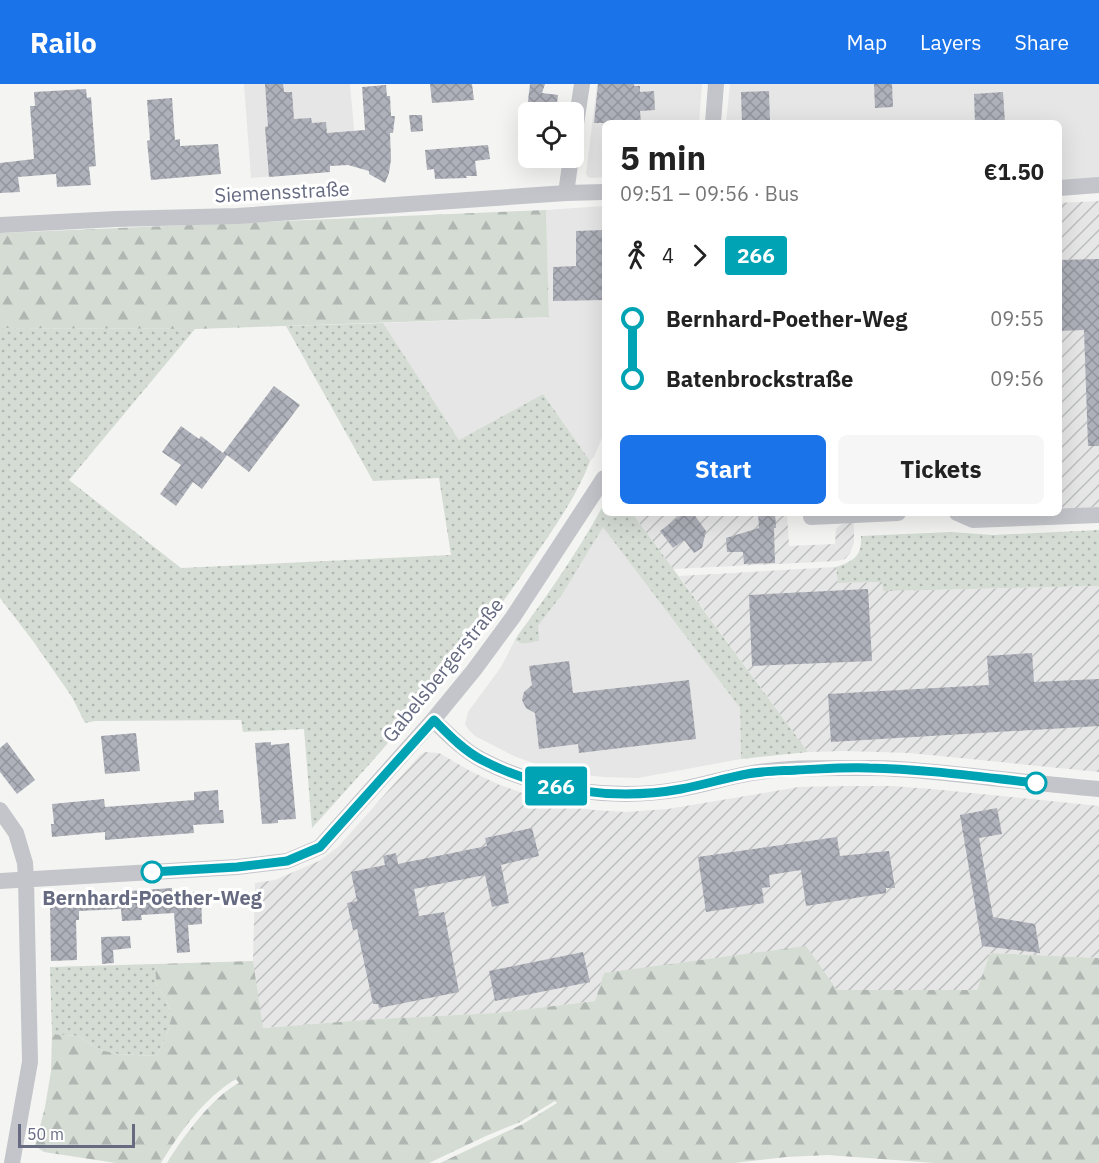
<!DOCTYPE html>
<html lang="en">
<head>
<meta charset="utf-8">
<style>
  body { margin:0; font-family:"IBM Plex Sans",sans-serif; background:#f6f6f6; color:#222; height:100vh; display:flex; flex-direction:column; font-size:22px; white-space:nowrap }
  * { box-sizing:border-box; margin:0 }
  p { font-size:20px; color:#767676 }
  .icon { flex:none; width:33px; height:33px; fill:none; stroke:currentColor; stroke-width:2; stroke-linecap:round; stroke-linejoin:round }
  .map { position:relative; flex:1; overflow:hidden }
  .panel { position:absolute; left:602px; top:36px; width:460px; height:396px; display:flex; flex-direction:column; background:#fff; border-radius:9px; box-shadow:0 6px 24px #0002 }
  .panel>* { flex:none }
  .badge { padding:0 12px; border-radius:4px; font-size:21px; line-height:39px }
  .fabs { position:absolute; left:518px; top:18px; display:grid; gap:12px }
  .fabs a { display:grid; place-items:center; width:66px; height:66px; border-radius:9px; background:#fff; box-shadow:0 6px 24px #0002; font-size:30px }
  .scale { position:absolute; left:18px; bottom:15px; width:117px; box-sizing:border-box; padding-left:6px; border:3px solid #666b82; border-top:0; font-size:16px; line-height:21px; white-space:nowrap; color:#666b82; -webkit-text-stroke:4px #fff; paint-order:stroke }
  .map>.badge { position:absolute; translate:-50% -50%; box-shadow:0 0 0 3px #fff }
  .legs { display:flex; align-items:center; gap:9px; height:66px; padding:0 18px; font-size:20px }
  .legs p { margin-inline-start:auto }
  .summary { display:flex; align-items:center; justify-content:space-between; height:102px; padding:0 18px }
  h1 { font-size:33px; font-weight:700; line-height:45px }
  .cta { display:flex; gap:12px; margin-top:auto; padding:12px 18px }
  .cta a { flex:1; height:69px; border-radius:9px; background:#1a73e8; color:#fff; font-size:24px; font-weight:700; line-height:69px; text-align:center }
  .cta a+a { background:#f6f6f6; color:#222 }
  ul { padding:0 18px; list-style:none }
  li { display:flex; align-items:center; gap:21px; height:60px; font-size:22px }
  li i { display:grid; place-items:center; width:9px; height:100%; margin:0 8px; background:currentColor }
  li i::after { content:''; width:15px; height:15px; margin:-8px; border:4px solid; border-radius:50%; background:#fff }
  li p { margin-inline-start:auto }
  li:first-child i { background:linear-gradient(#0000 50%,currentColor 0) }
  li:last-child i { background:linear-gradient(currentColor 50%,#0000 0) }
  header { display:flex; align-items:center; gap:36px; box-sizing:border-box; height:84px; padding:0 30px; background:#1a73e8; color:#fff }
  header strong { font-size:28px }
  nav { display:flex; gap:33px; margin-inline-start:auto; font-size:21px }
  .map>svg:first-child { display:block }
  .built { fill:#e5e6e5 }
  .industrial { fill:url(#industrial-furrows) }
  .grass { fill:url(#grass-dots) }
  .forest { fill:url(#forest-firs) }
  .building { fill:url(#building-cross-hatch) }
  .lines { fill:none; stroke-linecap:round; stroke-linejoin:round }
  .minor { stroke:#c4c5ca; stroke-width:16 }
  .line-1-casing { stroke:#fff; stroke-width:14 }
  .line-1 { stroke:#00a3b4; stroke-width:9 }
  .stop-1-dot { fill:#fff; stroke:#00a3b4; stroke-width:3 }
  .labels { text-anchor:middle; stroke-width:6; stroke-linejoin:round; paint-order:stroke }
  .street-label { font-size:20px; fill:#666b82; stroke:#fff }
  .stop-label { font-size:20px; font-weight:bold; fill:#666b82; stroke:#fff }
</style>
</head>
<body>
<header>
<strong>Railo</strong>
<nav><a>Map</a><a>Layers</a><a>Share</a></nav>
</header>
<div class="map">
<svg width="1099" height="1079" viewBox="0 0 1099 1079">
  <defs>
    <pattern id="industrial-furrows" width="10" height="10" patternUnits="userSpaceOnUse" patternTransform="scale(1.5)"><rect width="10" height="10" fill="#e5e6e5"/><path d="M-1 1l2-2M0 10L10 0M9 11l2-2" fill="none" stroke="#bdbebf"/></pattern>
    <pattern id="grass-dots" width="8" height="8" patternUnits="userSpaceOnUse" patternTransform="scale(1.5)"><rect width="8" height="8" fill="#d4dcd4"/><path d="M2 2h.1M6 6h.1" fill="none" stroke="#b0b6b1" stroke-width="1.8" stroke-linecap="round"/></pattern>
    <pattern id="forest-firs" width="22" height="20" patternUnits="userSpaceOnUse" patternTransform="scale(1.5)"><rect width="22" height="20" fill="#d4dcd4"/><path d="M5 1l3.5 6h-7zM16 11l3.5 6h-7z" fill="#b0b6b1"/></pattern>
    <pattern id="building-cross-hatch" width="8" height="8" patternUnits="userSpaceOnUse" patternTransform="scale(1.5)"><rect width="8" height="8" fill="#afb1ba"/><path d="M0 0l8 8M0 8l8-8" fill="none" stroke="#92949d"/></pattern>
  </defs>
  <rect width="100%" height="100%" fill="#f4f5f2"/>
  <path class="built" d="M244 0H350L357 79 330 82V88L251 94Z
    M597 0H702L699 39H604V93L591 94 588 93 586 90Z
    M730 0H1099V94L1059 96V39H726Z
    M604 122V349L594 373 590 377 543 310 459 356 383 239 549 233 546 126Z
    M603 442 740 624 741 675 638 694 604 693 575 690 541 682 514 672 475 652 468 645 465 640 468 628 501 583 515 556 518 559 538 542 563 509Z"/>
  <path class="industrial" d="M1099 117V423L1059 425V119Z
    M632 429H787L789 462 835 460 836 445 842 440 848 439H854V459L850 469 845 475 837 477 673 485Z
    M836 483 838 499 883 498 884 507 1099 502V688L910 669 846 667 808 668 679 492Z
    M425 668 439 669 472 688 500 701 539 715 565 722 593 726 626 728 668 725 799 703 849 702H891L932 705 1099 722V874L990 869 977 906H836L604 889 595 917 496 929 378 935 262 944 253 877 255 799 275 796 319 777 338 763 420 671Z"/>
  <path class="grass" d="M383 239 459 356 543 310 590 377C576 414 552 447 530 479 466 574 389 659 312 744L304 645 243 648 241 636 95 637 85 639 72 613 33 557 0 514V244L195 245 69 396 181 484 451 471 439 394 373 397 286 242Z
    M604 420V429H632L808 668 741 675 740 624 603 443 563 509 538 542 539 557C532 558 521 562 515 556L518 551C549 509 579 466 604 420Z
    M1099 446V502L883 507 882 498 838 499 836 483C854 477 862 472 861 452L951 448 993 451Z
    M155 880 156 900 166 915 172 932 166 954 156 972 118 970 100 966 78 952 52 950 50 883Z"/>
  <path class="forest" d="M546 126 549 233 195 245 0 244V149Z
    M806 862 837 906H977L990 869 1099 874V1079H934L828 1071 786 1073 735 1079H440L523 1040 557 1019 555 1017 520 1038 486 1052 429 1079H167C182 1054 213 1012 239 999L236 995C204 1014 180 1048 161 1079H116L44 1068 35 1062 45 1023 51 987 52 950 78 952 100 966 118 970 156 972 166 954 172 932 166 915 156 900 155 880 253 877 263 944 377 935 496 929 595 917 604 889Z"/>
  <path class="building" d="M265 0H283L284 8H292L294 35 311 34 312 39 326 38 327 49 365 46 362 3 386 1 387 12H390L391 32H395L393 49H390L391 75 389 89 385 99 369 90V87L348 81 330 82V88L269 93 265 43 268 42Z
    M430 0H472L474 16 432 19Z
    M530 0H545L542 9 558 11 556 28H528V42H525Z
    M598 0H634V2H640V8L654 7 655 26 640 27 641 39H594Z
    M874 0H892L893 23 875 24Z
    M86 5 87 14 91 13 96 82 89 83 91 101 57 103 56 90 18 93 20 108 0 109V79L34 75 30 22H35L34 8Z
    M769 7 770 39H742L741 8Z
    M1003 8 1005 39H975L974 10Z
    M172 14 175 56 180 55V62L218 60 221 90 151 96 147 57 150 56 147 16Z
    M409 31H422L423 47 411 48Z
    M488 61 490 75 475 77 477 92H466L467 94 435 95 434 85 427 86 425 66Z
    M604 146V216L553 217V183L576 182V147Z
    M1099 175V362H1088L1084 246 1059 247V176Z
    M274 302 300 321 249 388 227 371 202 405 193 398 176 422 160 410 181 381 162 368 181 342 199 355 201 352 223 369Z
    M684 429H693L706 447 702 464 694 469 684 456 673 464 660 447Z
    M758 429H775L776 444H774L775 479 744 480 743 468H727L726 454 759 444Z
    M868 505 872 577 752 582 749 511Z
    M1032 569 1034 598 1099 595V642L831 658 828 610 989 601 987 572Z
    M569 577 573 609 689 596 696 655 579 669 578 660 539 665 535 629 526 624 522 616 524 608 532 601 529 582Z
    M136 649 140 687 105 690 101 652Z
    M7 658 35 696 17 710 0 688V664Z
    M271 658V661L289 659 296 735 278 736V739L262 740 255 659Z
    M218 706 219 726H223L224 739 193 741 194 749 105 756V748L52 753 51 740H54L52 720 104 715 105 723 194 716V708Z
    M997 724 1002 750 979 754 993 833 1035 840 1040 869 982 862 960 731Z
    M532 744 539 772 501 781 509 819 492 823 485 791 414 805 419 832 444 828 459 908 379 924 378 920H373L357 845 353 846 347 819 357 817 351 788 385 781 383 772 396 769 398 780 487 762 485 754Z
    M837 753 840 772 889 767 895 804H886V809L806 822 801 786 769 791 770 803 762 804 764 819 706 828 698 773Z
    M172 804V810L201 808 202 840 188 841 190 868 177 869 174 829 141 831 142 836 122 837 121 825 79 827V836H76L77 876 51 877 50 818 54 813 81 811 82 813 99 812 130 810V807Z
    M130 852 131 864 113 866 114 879 102 880 101 853Z
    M583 868 590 898 495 917 489 887Z"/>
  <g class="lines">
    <path class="minor" d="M713 39 716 0
      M573 60 582 0
      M1059 104 1099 101
      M566 109 571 74
      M0 141 116 135 237 132 566 109 604 108
      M957 429 973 436 1099 431
      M811 433 898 429
      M433 636C448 650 464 667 482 676 541 707 615 717 681 705 703 701 725 694 747 690 785 683 826 684 864 684 897 683 931 688 964 691 1009 696 1054 701 1099 705
      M0 726 16 749 25 779 26 796 30 978 12 1079
      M0 797 237 783 287 777 320 763 433 636 474 586 513 533 604 394"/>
  </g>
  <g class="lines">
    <g class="line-1-casing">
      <path id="line-1" d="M152 788 237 783 287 777 320 763 434 636C448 650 464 667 482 676 541 707 616 717 681 705 703 701 725 694 747 690 763 687 780 687 797 686 821 685 845 683 869 684 925 685 981 693 1036 699"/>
    </g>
    <use href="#line-1" class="line-1"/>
  </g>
  <g class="stop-1-dot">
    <circle cx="1036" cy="699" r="10"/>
    <circle cx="152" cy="788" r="10"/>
  </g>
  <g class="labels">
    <g class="street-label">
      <text transform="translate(282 108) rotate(-3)" y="7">Siemensstraße</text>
      <text transform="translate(443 586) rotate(-51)" y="7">Gabelsbergerstraße</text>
    </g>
    <g class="stop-label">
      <text x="152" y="821">Bernhard-Poether-Weg</text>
    </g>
  </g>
</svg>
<div class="fabs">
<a><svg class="icon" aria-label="locate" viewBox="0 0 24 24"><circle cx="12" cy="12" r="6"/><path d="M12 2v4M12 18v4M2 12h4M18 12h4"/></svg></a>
</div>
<div class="scale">50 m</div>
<b class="badge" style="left:556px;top:702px;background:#00a3b4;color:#fff">266</b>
<section class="panel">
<div class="summary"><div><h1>5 min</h1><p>09:51 – 09:56 · Bus</p></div><b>€1.50</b></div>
<div class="legs"><svg class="icon" aria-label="walk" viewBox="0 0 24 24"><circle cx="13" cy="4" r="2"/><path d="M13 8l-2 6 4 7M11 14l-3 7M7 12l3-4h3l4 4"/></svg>4<svg class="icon" aria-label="forward" viewBox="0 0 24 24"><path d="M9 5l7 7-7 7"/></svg><b class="badge" style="background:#00a3b4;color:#fff">266</b></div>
<ul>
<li><i style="color:#00a3b4"></i><b>Bernhard-Poether-Weg</b><p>09:55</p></li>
<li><i style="color:#00a3b4"></i><b>Batenbrockstraße</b><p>09:56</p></li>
</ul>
<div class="cta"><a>Start</a><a>Tickets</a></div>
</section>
</div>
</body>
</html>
